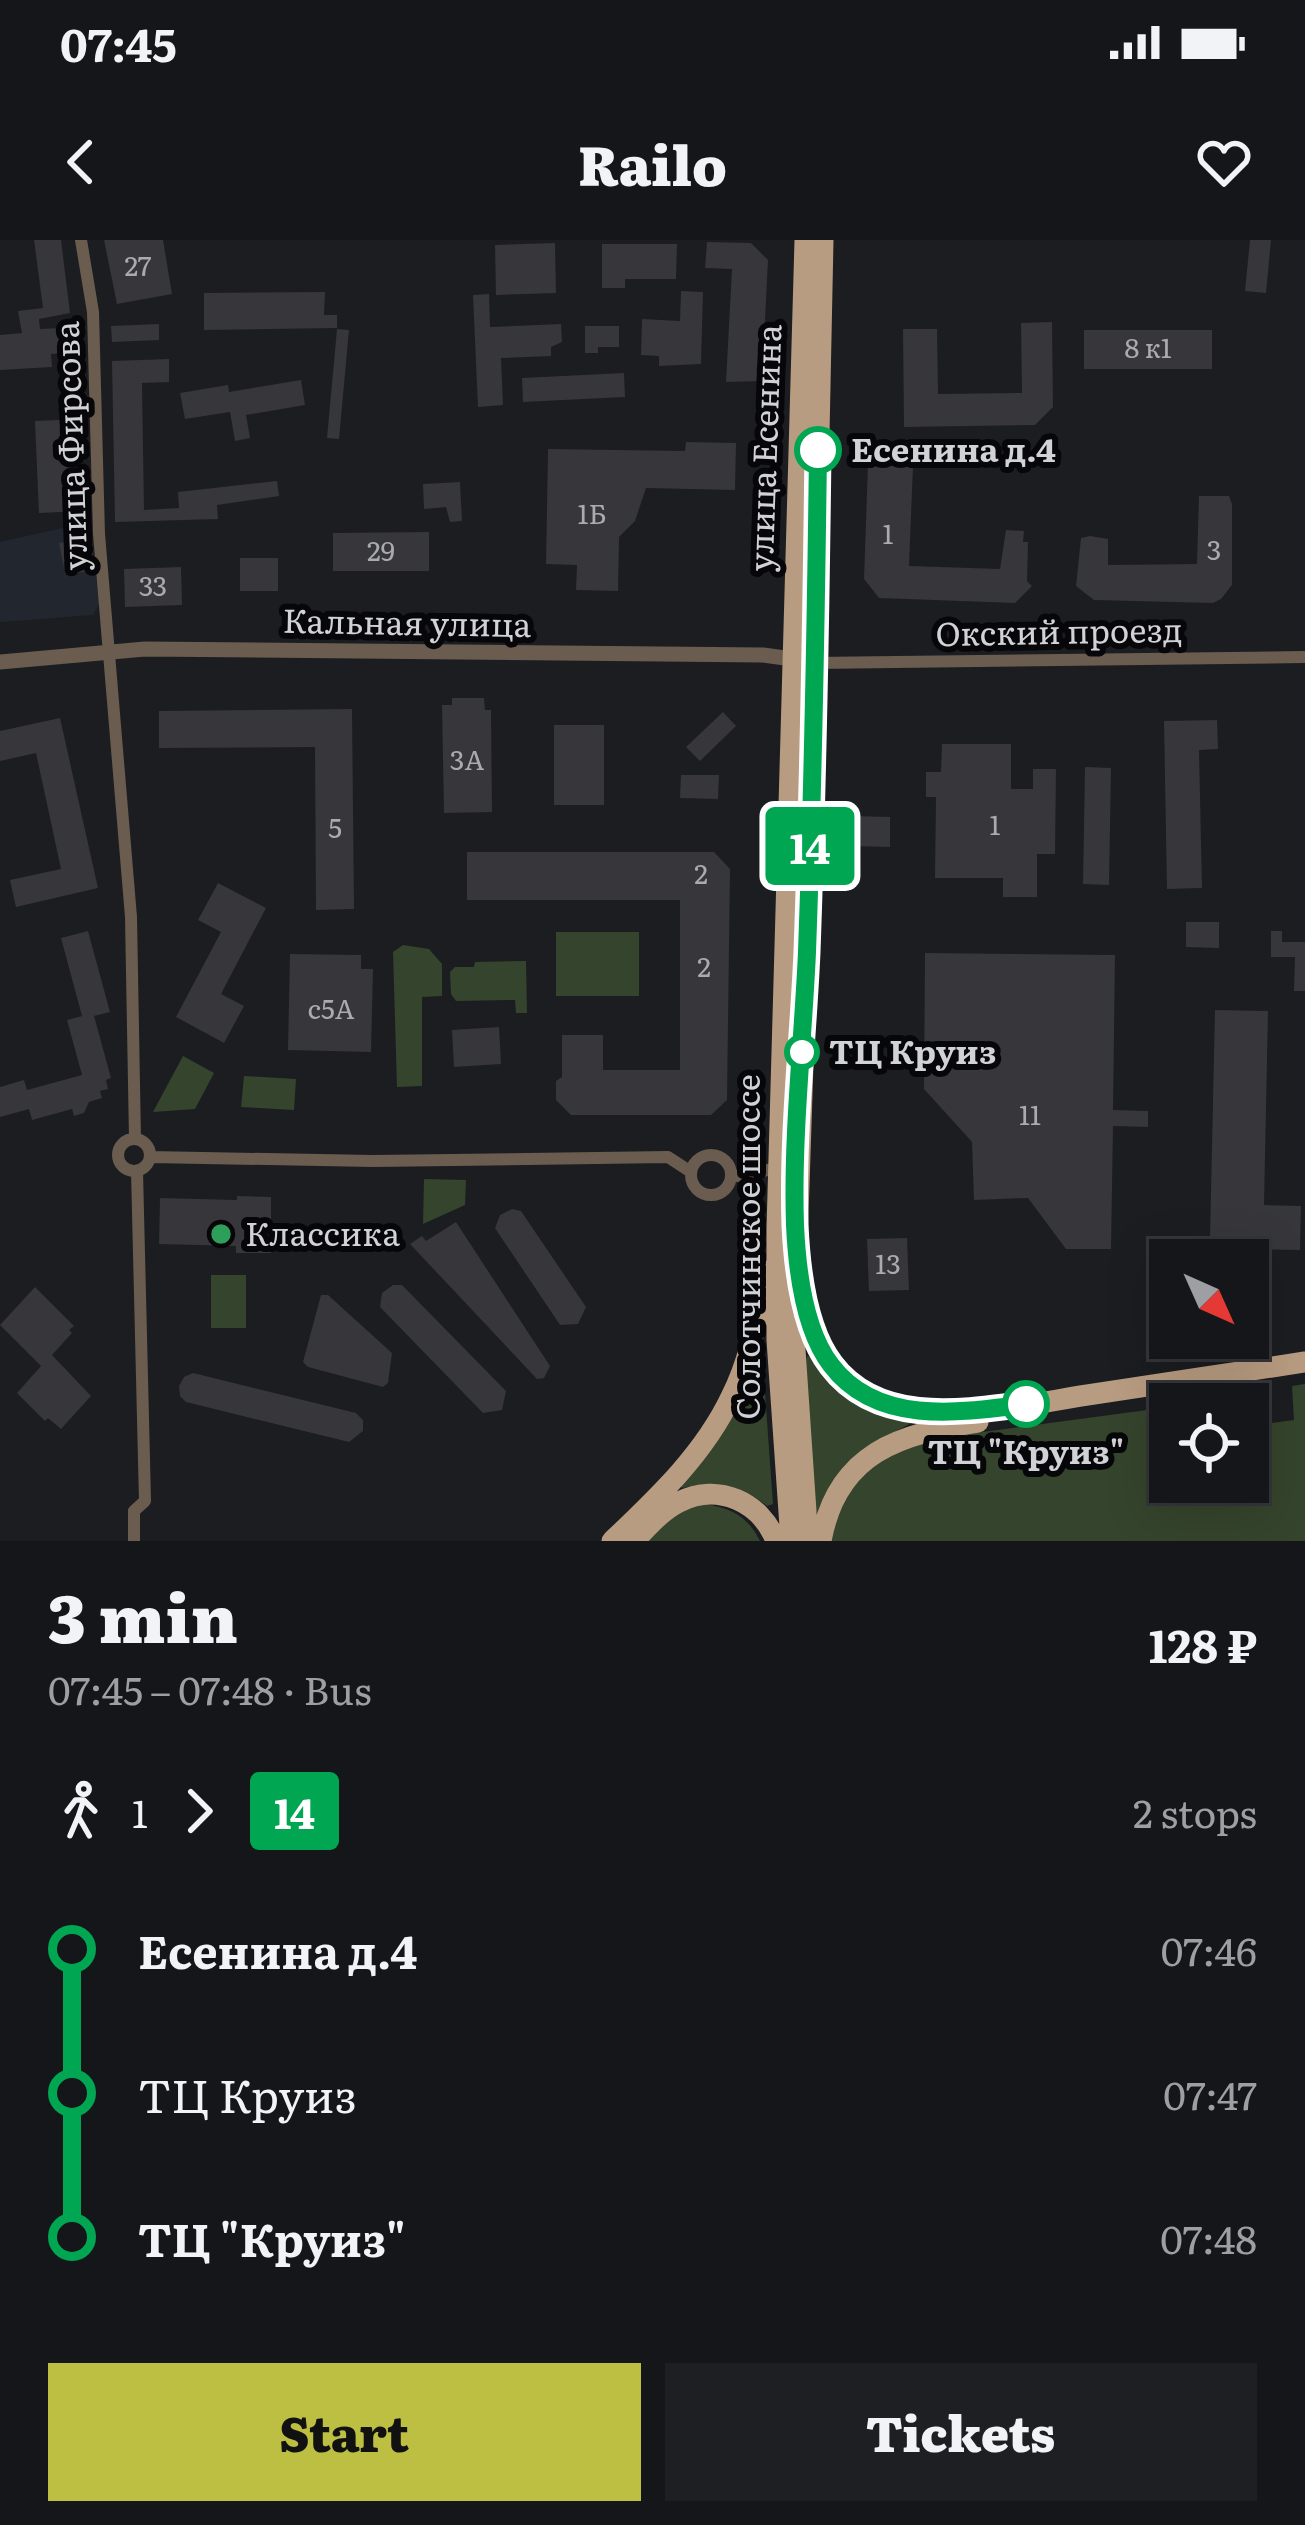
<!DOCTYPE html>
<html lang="en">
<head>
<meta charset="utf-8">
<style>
  body { margin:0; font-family:Literata,serif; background:#1d1f22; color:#f1f3f6; height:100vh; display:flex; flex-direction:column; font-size:45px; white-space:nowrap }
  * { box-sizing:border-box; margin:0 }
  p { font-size:39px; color:#9d9fa2 }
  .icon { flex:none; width:66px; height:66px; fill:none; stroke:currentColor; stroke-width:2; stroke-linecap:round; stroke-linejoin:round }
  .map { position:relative; height:1301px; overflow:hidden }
  .drawer { display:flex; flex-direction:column; background:#141619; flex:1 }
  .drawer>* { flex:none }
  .badge { padding:0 24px; border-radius:9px; font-size:42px; line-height:78px }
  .needle { width:78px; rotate:135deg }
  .controls { position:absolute; left:1149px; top:999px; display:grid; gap:24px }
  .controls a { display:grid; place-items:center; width:120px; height:120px; border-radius:0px; background:#141619; box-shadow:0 12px 48px #0002,0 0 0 3px #333538; font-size:60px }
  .map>.badge { position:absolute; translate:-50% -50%; box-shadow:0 0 0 6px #fff }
  .legs { display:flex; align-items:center; gap:18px; height:132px; padding:0 48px; font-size:39px }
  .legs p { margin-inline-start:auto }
  .overview { display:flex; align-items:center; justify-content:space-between; height:204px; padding:0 48px }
  h1 { font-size:66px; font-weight:800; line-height:90px }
  .primary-button { display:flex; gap:24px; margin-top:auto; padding:24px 48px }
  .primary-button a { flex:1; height:138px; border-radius:0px; background:#bdbf43; color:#111; font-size:48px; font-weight:800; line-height:138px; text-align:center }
  .primary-button a+a { background:#1d1f22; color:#f1f3f6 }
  ul { padding:0 48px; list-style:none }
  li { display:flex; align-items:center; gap:42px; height:144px; font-size:45px }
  li i { display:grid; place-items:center; width:18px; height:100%; margin:0 15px; background:currentColor }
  li i::after { content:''; width:30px; height:30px; margin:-15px; border:9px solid; border-radius:50%; background:#141619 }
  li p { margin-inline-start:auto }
  li:first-child i { background:linear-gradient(#0000 50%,currentColor 0) }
  li:last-child i { background:linear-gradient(currentColor 50%,#0000 0) }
  .status { display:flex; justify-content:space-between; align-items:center; height:84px; padding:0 60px; background:#141619; direction:ltr }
  .status svg { height:33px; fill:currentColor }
  header { display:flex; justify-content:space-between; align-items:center; height:156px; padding:0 48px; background:#141619; font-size:54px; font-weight:800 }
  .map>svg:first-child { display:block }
  .built { fill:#22272f }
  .green { fill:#35442c }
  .building { fill:#36363b }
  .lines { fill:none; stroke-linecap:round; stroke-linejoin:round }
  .minor { stroke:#6a5c4f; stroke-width:12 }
  .tertiary { stroke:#6a5c4f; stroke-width:15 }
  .primary { stroke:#b89c81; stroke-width:21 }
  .line-1-casing { stroke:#fff; stroke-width:27 }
  .line-1 { stroke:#00a651; stroke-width:18 }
  .stop-1-dot { fill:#fff; stroke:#00a651; stroke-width:6 }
  .leisure-dot { fill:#2e9e5b; stroke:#070709; stroke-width:4.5 }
  .labels { text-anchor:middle; stroke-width:12; stroke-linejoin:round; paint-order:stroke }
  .number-label { font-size:27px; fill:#aaabae }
  .street-label { font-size:33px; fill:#d1d2d5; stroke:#070709 }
  .stop-label { font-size:33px; font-weight:bold; fill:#d1d2d5; stroke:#070709; text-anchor:start }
  .poi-label { font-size:33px; fill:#d1d2d5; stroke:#070709; text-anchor:start }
</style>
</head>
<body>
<div class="status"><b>07:45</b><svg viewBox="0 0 49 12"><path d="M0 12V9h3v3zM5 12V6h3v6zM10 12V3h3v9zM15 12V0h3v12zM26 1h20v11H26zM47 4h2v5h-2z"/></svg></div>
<header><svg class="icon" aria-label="back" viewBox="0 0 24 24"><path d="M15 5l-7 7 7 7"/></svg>Railo<svg class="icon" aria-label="heart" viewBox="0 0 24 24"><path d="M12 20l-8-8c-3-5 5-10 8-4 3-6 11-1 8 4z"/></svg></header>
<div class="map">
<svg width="1305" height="1301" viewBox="0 0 1305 1301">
  <rect width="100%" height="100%" fill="#1b1d21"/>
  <path class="built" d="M90 282 99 364 93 375 0 382V302Z"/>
  <path class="green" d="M556 692H639V756H556Z
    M403 705 429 709 442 724V756L422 757V846L397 847 393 712Z
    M526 721 527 773H516L515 760 456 761 451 754 450 732 455 727H474L475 722Z
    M183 816 214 833 195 869 153 872Z
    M244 836 296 839 294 870 241 867Z
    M424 939 466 940 465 965 423 984Z
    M211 1035H246V1088H211Z
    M761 1098 773 1264 767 1266C740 1245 716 1239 683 1248L679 1246Z
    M807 1116 814 1117C846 1157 866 1170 917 1180L861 1210 842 1228 818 1274 811 1266 804 1132Z
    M1305 1144V1301H831L832 1289 852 1247 882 1218 931 1199 1170 1167V1242H1248V1186L1294 1180 1292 1146Z
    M706 1264C733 1269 747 1276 760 1301H646L677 1271Z"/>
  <path class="building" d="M34 0H61L70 73 39 79 40 89 63 88 64 113 51 114 52 127 0 130V95L22 93 18 71 43 68Z
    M104 0H163L172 54 117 64Z
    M1250 0H1271L1266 53 1245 51Z
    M707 2 751 3 768 20 762 141 726 142 732 29 705 28Z
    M555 3 556 53 496 55 495 5Z
    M602 4H677L676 39H625V48H602Z
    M681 51 703 52 701 124 659 126V116L641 115 642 79 680 81Z
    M325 52 324 75H337V88L204 90V53Z
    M489 54 490 87 561 84 562 102 551 107V116L501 118 503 165 478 167 473 55Z
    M1052 82 1053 167 1035 185 904 187 903 89H937L938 154 1022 153 1021 83Z
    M159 84V100L112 102 111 86Z
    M585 86H619V107H598V113H585Z
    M337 89 349 90 339 199 327 198Z
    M1084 90H1212V129H1084Z
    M169 119V142L142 143 144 270 179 268 178 252 277 241 279 256 217 265 218 279 115 282 112 121Z
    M624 133 625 157 523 162 522 138Z
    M301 140 305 165 246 175 250 198 235 201 230 172 185 179 180 153 228 145 229 152Z
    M80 179 84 271 39 273 35 181Z
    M686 202 736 203 735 250 646 248 635 281 619 297 618 351 576 350 577 325 546 324 548 209 685 211Z
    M868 224 913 226 909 326 1000 329 1006 290 1024 291 1023 302H1028L1027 341 1032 346 1015 363 879 358 864 339Z
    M460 242 462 281 450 282 446 267 424 269 423 244Z
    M1199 256H1229L1232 264V345L1221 359 1213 363 1094 360 1076 346 1081 298 1090 296 1108 299V325L1197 324Z
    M429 292V331H333V293Z
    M89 299 92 331 65 334 59 303Z
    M240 318H278V351H240Z
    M181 327 182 365 125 367 124 329Z
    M452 458H484L485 470H491L492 572 444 573 442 465H452Z
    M352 469 354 669 316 670 315 507 159 508V471Z
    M723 472 736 486 700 521 686 507Z
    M60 478 98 648 16 667 10 640 61 629 36 513 0 521V491Z
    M1217 480 1218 509 1199 510 1202 648 1167 649 1164 481Z
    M554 485H604V565H554Z
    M942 504H1011V549H1033V529H1056L1055 614H1037V657H1003V638H935L936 557H926V532H941Z
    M1085 527 1111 528 1109 645 1083 644Z
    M681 535H719L718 559 680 558Z
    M852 576 890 577V607L852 606Z
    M467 612H714L730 629 727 860 711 875H571L556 860V841L562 837V795H603V830H680V660H467Z
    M218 643 266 668 221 754 244 766 224 803 176 777 221 692 198 680Z
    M1186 682H1219V708L1186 707Z
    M88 691 110 772 94 776 111 838 106 840 108 849 100 851 102 858 89 862 84 873 74 876 72 869 32 880 29 869 0 877V847L24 840 27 850 82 835 67 780 82 776 61 698Z
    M1271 691H1282V702H1305V751H1294L1295 717H1271Z
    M925 713 1115 715 1113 870 1148 871V887L1113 886 1111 1009H1066L1028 958 974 960 972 902 924 849Z
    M290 714 361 715V729H373L371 812 288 810Z
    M1215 770 1268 771 1264 965 1301 966 1300 1010 1222 1009 1210 998Z
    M499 787 501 824 454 827 452 790Z
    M237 956 271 957V984H283L282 1007H271V1013H236V1006L159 1004 160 958 237 960Z
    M512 969 521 971 586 1067 578 1084 560 1085 495 988 500 975Z
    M456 982 550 1126 544 1138 537 1139 410 1004 422 996 426 1001Z
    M907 998 909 1050 869 1051 867 999Z
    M393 1045H402L506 1151 502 1170 483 1173 380 1067 382 1053Z
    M35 1047 74 1086 69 1090 72 1093 52 1115 91 1156 61 1189 48 1178 45 1181 17 1153 41 1126 0 1085Z
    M321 1055H328L392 1113 388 1143 383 1147 308 1127 303 1122Z
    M193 1133 356 1173 363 1180V1191L349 1202 186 1162 180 1156 179 1146 184 1137Z"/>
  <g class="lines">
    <path class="minor" d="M81 0 93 72 99 294 131 677 135 899
      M814 423 1305 417
      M118 915a16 16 0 1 1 32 0a16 16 0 1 1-32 0Z
      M691 935a20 20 0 1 1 40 0a20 20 0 1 1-40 0Z
      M150 917 373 921 668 917 691 932
      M731 937 778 928
      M134 1301V1271L145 1261 137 931"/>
    <path class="tertiary" d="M0 422 145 409 763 415 800 420"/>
    <path class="primary" d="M804 1047C812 1099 831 1143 883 1163 943 1186 1032 1163 1094 1154 1164 1143 1235 1133 1305 1122
      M612 1301C657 1258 704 1214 731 1157 751 1118 758 1073 767 1031
      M634 1301C648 1287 661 1271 679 1262 718 1242 761 1262 776 1301
      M791 1301 777 1100V989L805 0
      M808 1301 794 1095 811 583 823 0
      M821 1301C837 1212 900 1194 978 1182"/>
  </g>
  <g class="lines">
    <g class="line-1-casing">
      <path id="line-1" d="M818 210C816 378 813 545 807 712 803 802 792 895 795 985 797 1029 804 1090 831 1125 877 1186 960 1173 1026 1164"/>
    </g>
    <use href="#line-1" class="line-1"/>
  </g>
  <g class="stop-1-dot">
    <circle cx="818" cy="210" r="21"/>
    <circle cx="802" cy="812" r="15"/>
    <circle cx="1026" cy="1164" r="21"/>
  </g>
  <circle class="leisure-dot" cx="221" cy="994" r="12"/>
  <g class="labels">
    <g class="number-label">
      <text x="138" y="36">27</text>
      <text x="1148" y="118">8 к1</text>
      <text x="592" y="284">1Б</text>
      <text x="888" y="304">1</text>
      <text x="1214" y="320">3</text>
      <text x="381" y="321">29</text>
      <text x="153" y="356">33</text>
      <text x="467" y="530">3А</text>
      <text x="995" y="595">1</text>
      <text x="335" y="598">5</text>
      <text x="701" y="644">2</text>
      <text x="704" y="737">2</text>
      <text x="331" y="779">с5А</text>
      <text x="1030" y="885">11</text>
      <text x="888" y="1034">13</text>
    </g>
    <g class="street-label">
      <text transform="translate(71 206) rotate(-92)" y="12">улица Фирсова</text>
      <text transform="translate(765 208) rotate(-88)" y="12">улица Есенина</text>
      <text transform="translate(407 383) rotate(1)" y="12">Кальная улица</text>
      <text transform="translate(1059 392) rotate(-1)" y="12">Окский проезд</text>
      <text transform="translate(748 1007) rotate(-90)" y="12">Солотчинское шоссе</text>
    </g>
    <g class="stop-label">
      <text x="851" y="222">Есенина д.4</text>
      <text x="829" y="824">ТЦ Круиз</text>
      <text x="1026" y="1224" text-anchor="middle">ТЦ "Круиз"</text>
    </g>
    <g class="poi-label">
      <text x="245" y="1006">Классика</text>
    </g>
  </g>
</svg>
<div class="controls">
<a><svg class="needle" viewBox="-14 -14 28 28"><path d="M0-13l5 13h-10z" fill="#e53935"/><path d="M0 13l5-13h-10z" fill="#9d9fa2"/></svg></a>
<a><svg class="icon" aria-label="locate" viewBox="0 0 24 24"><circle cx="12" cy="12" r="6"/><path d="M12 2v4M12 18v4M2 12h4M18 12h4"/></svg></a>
</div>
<b class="badge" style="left:810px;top:606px;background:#00a651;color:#fff">14</b>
</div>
<section class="drawer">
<div class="overview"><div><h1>3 min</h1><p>07:45 – 07:48 · Bus</p></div><b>128 ₽</b></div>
<div class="legs"><svg class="icon" aria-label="walk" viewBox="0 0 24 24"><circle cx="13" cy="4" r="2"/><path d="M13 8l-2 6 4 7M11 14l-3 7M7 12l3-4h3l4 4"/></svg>1<svg class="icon" aria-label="forward" viewBox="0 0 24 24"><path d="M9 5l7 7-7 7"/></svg><b class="badge" style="background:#00a651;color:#fff">14</b><p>2 stops</p></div>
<ul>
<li><i style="color:#00a651"></i><b>Есенина д.4</b><p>07:46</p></li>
<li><i style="color:#00a651"></i><span>ТЦ Круиз</span><p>07:47</p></li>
<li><i style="color:#00a651"></i><b>ТЦ &quot;Круиз&quot;</b><p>07:48</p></li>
</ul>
<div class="primary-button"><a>Start</a><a>Tickets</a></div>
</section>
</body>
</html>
